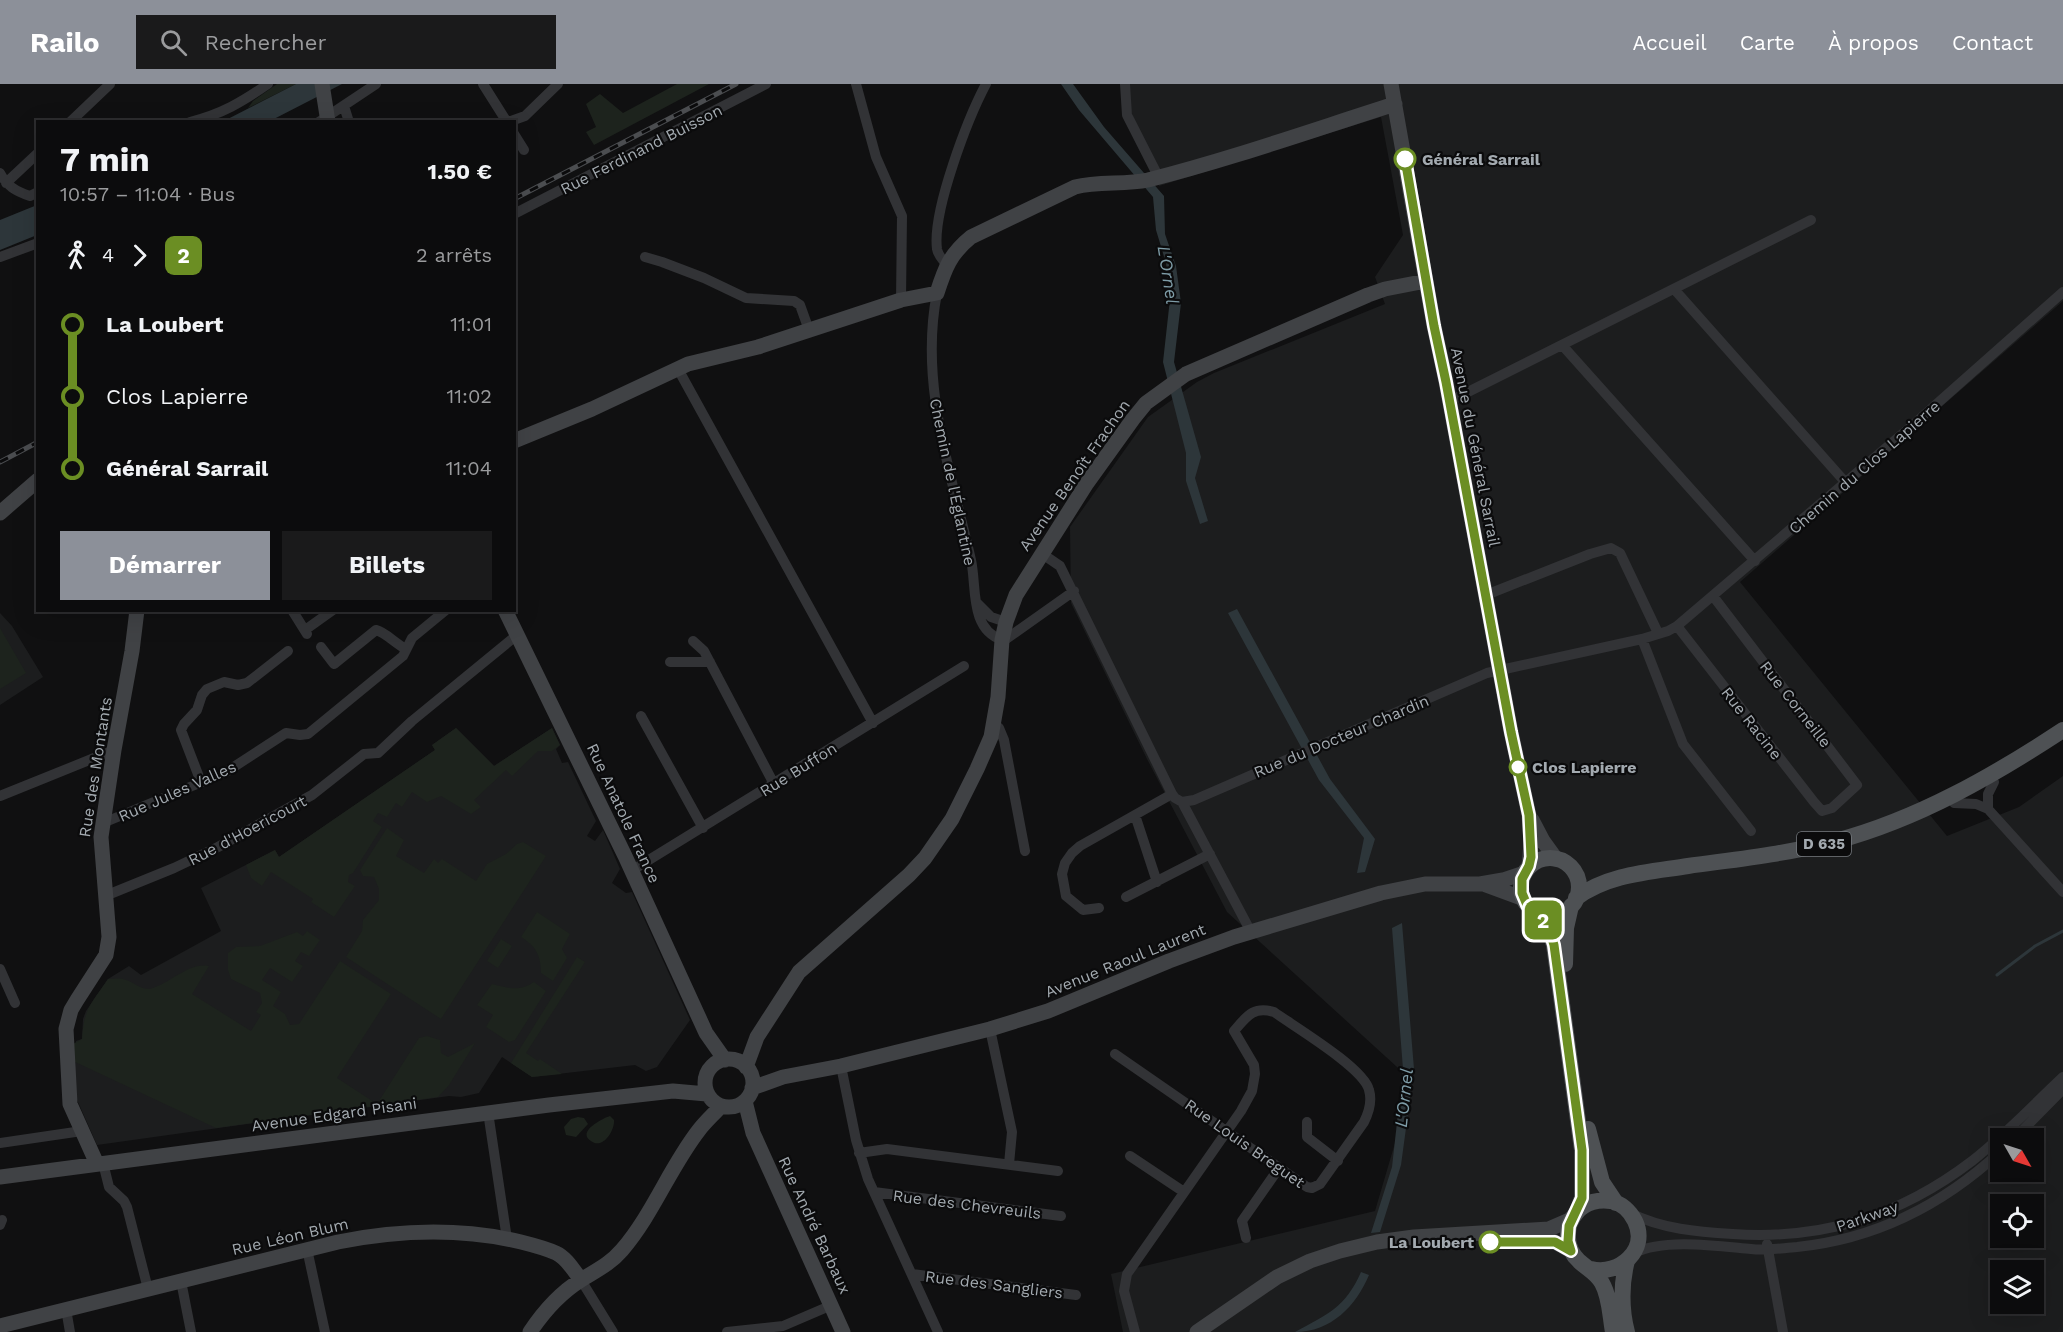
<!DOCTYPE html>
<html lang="fr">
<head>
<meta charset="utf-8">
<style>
  body { margin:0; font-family:"Work Sans",sans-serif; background:#1a1a1b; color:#f1f3f6; height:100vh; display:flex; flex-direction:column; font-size:22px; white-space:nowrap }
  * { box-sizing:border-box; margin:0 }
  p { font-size:20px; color:#9a9b9d }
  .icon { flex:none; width:33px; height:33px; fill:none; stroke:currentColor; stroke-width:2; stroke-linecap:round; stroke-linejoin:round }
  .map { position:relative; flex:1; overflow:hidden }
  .drawer { position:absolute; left:36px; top:36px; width:480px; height:492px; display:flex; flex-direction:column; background:#0c0c0d; border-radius:0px; box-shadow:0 6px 24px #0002,0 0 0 2px #2c2c2e }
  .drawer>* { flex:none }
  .badge { padding:0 12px; border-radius:9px; font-size:21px; line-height:39px }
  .needle { width:39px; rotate:129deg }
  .fabs { position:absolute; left:1990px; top:1044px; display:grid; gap:12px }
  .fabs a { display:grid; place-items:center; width:54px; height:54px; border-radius:0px; background:#0c0c0d; box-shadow:0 6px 24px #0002,0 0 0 2px #2c2c2e; font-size:30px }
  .map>.badge { position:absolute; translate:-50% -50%; box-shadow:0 0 0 3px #fff }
  .legs { display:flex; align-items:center; gap:9px; height:66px; padding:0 24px; font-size:20px }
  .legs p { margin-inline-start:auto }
  .overview { display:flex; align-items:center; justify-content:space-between; height:102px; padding:0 24px }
  h1 { font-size:33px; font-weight:700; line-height:45px }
  .primary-button { display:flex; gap:12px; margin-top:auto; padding:12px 24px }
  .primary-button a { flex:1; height:69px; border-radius:0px; background:#8c9099; color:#fff; font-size:24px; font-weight:700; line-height:69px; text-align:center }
  .primary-button a+a { background:#1a1a1b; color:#f1f3f6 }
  ul { padding:0 24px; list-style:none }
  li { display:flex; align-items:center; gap:21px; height:72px; font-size:22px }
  li i { display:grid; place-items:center; width:9px; height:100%; margin:0 8px; background:currentColor }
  li i::after { content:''; width:15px; height:15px; margin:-8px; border:4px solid; border-radius:50%; background:#0c0c0d }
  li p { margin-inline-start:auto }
  li:first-child i { background:linear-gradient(#0000 50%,currentColor 0) }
  li:last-child i { background:linear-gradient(currentColor 50%,#0000 0) }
  header { display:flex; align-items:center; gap:36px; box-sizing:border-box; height:84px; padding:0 30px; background:#8c9099; color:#fff }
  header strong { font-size:28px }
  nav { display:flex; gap:33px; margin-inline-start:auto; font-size:21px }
  .search { width:420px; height:54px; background:#1a1a1b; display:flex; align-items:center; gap:15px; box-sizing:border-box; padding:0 21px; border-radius:0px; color:#9a9b9d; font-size:22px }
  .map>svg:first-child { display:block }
  .built { fill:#1c1d1e; fill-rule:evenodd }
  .green { fill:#1d231d }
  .water { fill:#2d363a }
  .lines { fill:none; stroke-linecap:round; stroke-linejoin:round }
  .stream { stroke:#2d363a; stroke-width:3 }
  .street { stroke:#323336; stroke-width:10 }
  .secondary { stroke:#404245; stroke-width:15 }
  .primary { stroke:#4e5154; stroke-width:16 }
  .rail-casing { stroke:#4b4d50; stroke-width:5 }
  .rail { stroke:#0b0b0c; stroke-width:3; stroke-dasharray:9; stroke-linecap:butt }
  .line-1-casing { stroke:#fff; stroke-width:14 }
  .line-1 { stroke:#6b8e23; stroke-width:9 }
  .stop-1-dot { fill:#fff; stroke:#6b8e23; stroke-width:3 }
  .labels { text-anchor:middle; stroke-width:4.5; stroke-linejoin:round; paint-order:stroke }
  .shield { fill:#0b0b0c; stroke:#757a7f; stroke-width:1.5 }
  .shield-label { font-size:15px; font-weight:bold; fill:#a3aab0 }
  .street-label { font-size:16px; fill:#a3aab0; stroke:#0b0b0c }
  .stop-label { font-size:16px; font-weight:bold; fill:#a3aab0; stroke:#0b0b0c; text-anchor:start }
  .water-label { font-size:18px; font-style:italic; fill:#7e9ca7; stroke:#0b0b0c }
</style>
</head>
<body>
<header>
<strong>Railo</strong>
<div class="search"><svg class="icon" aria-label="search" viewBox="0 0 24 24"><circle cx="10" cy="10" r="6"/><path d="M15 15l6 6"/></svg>Rechercher</div>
<nav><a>Accueil</a><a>Carte</a><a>À propos</a><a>Contact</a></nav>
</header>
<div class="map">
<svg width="2063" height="1248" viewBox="0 0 2063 1248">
  <rect width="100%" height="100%" fill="#101011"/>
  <path class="built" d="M1124 0H2063V217L1740 498 1947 752 2019 723 2063 692V1248H1123L1111 1190 1375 1127 1395 1059 1408 993 1227 828 1147 675 1071 519 1070 443 1148 333 1197 298 1214 289 1385 220 1375 193 1403 151 1381 33 1159 102 1141 63ZM2001 1054H2034V1088H2001ZM2001 1120H2034V1154H2001ZM2001 1186H2034V1220H2001Z
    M0 529 12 542 43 593 0 621Z
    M456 644 494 682 552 644 560 661 556 665 562 679 568 678 596 737 587 752 595 757 603 746 620 785 612 799 626 809 632 808 690 936 657 983 646 987 635 981 532 993 502 973 479 1009 461 1013 449 1012 97 1061 74 1009 76 957 82 955 83 935 86 927 108 895 129 882 141 891 221 847 201 804 275 766 279 773 435 666 432 661Z"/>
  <path class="green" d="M277 0H296L248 24 253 17Z
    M677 0H709L594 61 586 48 596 43 586 20 600 10 623 29Z
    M0 544 26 589 0 605Z
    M456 644 494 682 552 644 560 661 552 667H538L512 692 506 686 474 716 481 723 471 730 441 712 427 718 412 708 402 723 396 719 387 733 378 729 373 737 382 743 353 789 349 791 348 798 355 802 334 833 311 818 313 815 271 788 262 802 251 794 246 781 275 766 279 773 435 666 432 661Z
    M387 744 404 756 396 772 424 789 434 775 438 779 442 775 476 797 487 780 506 770 517 760 523 758 546 772 441 935 346 873 362 847 363 836 379 816V805L374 793 363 792 360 786Z
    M537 828 570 850 562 865 567 874 553 897 541 889C541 872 536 862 521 853Z
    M307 847 320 856 309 872 301 868 295 877 303 882 292 898 270 884 262 896 281 908 273 922 285 930 290 941 299 940 340 877 391 910 337 994 377 1020 419 954 427 952 440 956 441 969 448 973 475 959 449 1001 438 1013 216 1044 71 976V961L82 955C84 924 91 920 108 895 113 895 118 894 123 895 133 897 142 908 153 904 171 898 190 878 209 882L192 910 251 947 261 931 256 928 262 919 260 909 231 895 228 886V869L236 863 260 862 297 848 303 852Z
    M501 855 512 862 498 884 487 877Z
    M577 873 585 878 526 969 538 977 540 975 562 990 532 993 511 979Z
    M534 898 546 907 515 956 509 958 486 943 493 931 477 921 492 900C508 904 519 908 534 898Z
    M610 1032 614 1036C615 1046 603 1066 591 1057 576 1048 603 1034 610 1032Z
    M578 1033 584 1034 588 1040 576 1053 566 1051 564 1043 571 1035Z"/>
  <path class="water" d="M296 0H342L270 37 222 38Z
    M1061 0H1073L1104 43 1164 112 1165 150 1176 182 1181 219 1174 278 1201 373 1195 394 1208 437 1200 440 1186 397V369L1163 278 1170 215 1166 179 1156 146 1153 113 1079 26Z
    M37 121V151L0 166V136Z
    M1237 525 1330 695 1375 755 1365 788 1357 789 1364 754 1319 696 1228 529Z
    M1402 839 1414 985 1401 1081 1380 1148 1371 1149 1392 1083 1403 985 1392 844Z
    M1361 1188 1369 1191C1356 1222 1331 1248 1295 1248 1328 1230 1345 1224 1361 1188Z"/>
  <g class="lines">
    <path class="stream" d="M1997 891 2035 862 2063 847"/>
    <path class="street" d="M483 0 507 38
      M856 0 876 73 902 132 901 216
      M1125 0 1127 31 1158 92
      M344 22 349 38
      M70 38 110 0
      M190 38C222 30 242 18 268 0
      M319 38 376 0
      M508 38 525 32 558 0
      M514 50 524 66
      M0 89C7 102 15 107 30 112L38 108
      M6 99 38 69
      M514 130 766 0
      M0 173 38 159
      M645 173 662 178 704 194 746 214 794 217 800 221 809 246
      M946 180C942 175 938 171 937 165 932 127 968 34 986 0
      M1674 205 1846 399
      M937 209C919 300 951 388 971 476 977 502 969 545 1002 556
      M1562 261 1755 477
      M678 285 873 639
      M1450 317 1811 136
      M1041 469 1060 482 1172 710 1175 714 1182 718
      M1486 511 1590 470 1611 464 1620 469 1658 549
      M977 519 991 533 1006 538
      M292 526 307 550
      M1677 542 1814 718 1822 727 1832 724 1857 701 1713 512
      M305 546 333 526
      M1642 555 1683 660 1751 747
      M693 557 704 567 774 700
      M1002 558 1074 507
      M321 563 334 580 376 546C385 548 396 560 406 565
      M670 578H710
      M641 632 703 744
      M994 640 999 644 1004 656 1025 767
      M201 698 181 646 184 640 197 626 202 611 207 605 224 598 238 601 247 599 288 567
      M0 712 114 666
      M1182 718 1194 716 1487 589 1642 555 1668 547 1677 542 1914 340 2063 208
      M1182 718 1251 848
      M1954 719 1976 720 1988 725 2063 808
      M1988 725V710L1994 698
      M1135 731 1157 798
      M103 739 226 688 286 649 300 651 308 650 403 572 412 554 446 526
      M631 787 964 582
      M105 812 174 784 218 763 312 711 364 670 378 669 412 637 517 551
      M1126 813 1210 770
      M1099 824 1083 826 1066 812 1062 790 1065 779 1072 769 1080 762 1172 710
      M0 885 15 919
      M990 945 1012 1048 1009 1080
      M1115 970 1307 1103 1312 1104 1320 1100 1364 1038C1369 1028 1372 1016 1369 1006 1364 984 1295 943 1274 928 1253 922 1247 932 1234 947L1254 981 1255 990 1252 1007 1241 1027 1127 1190 1124 1207 1135 1248
      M841 982 856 1056 868 1095 938 1248
      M488 1028 507 1155
      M1307 1038V1053L1338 1077
      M2015 1054 2063 1005
      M0 1059 82 1047
      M859 1069 887 1065 1058 1087
      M1130 1072 1184 1108
      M103 1079 109 1103 124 1117 127 1123 148 1205
      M874 1108 1061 1132
      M1630 1129C1662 1145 1698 1148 1733 1150 1823 1156 1900 1132 1972 1077 2004 1052 2033 1021 2063 993
      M0 1141 2 1136
      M1246 1154 1242 1137 1279 1084
      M1767 1160 1783 1248
      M307 1165 325 1248
      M1634 1169C1664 1154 1718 1162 1751 1165 1767 1167 1782 1164 1797 1163 1875 1155 1944 1120 2001 1067
      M912 1190 1076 1211
      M581 1196 613 1248
      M181 1197 191 1248
      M66 1225 70 1248
      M727 1248 783 1242 832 1221"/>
    <path class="secondary" d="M322 0 328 38
      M1391 0 1434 242 1446 298 1511 648 1529 731 1531 759 1529 782
      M514 357 592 325 688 280 758 263 901 216 937 209C945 184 950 170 971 153L1075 103C1099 97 1124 101 1148 96 1231 75 1313 46 1395 20
      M0 429 38 396
      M505 526 625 772 706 949 725 976
      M1532 736 1543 757 1556 775
      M1486 801 1524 815
      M705 999a24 24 0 1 1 48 0a24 24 0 1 1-48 0Z
      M746 983 757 953 799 888 909 791 925 774 952 735 977 685 991 653 998 613 1002 556 1006 538 1016 511 1087 399 1133 335 1146 319 1186 290 1368 211 1385 205 1426 197
      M752 1004 783 993 841 982 990 945 1048 927 1169 877 1234 853 1381 809 1425 800H1480L1503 796 1524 789
      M745 1017 753 1049 843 1248
      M97 1080 70 1020 66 945 71 926 77 916 106 871 109 853 101 753 114 666 132 567 137 526
      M0 1093 549 1021 673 1007 707 1010
      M1517 1157 1555 1158 1571 1167
      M0 1242 338 1158C398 1146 462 1144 521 1158 533 1161 545 1164 556 1169 567 1174 574 1187 581 1196
      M530 1248C544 1227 560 1209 581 1196 597 1186 610 1180 622 1166 653 1130 670 1083 699 1046 706 1037 714 1030 721 1022
      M1197 1248 1277 1193 1310 1177 1340 1167 1377 1158 1414 1153 1549 1145 1572 1135"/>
    <path class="primary" d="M1521 803a29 29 0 1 1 58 0a29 29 0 1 1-58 0Z
      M1576 814C1608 790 1650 788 1688 782 1738 775 1787 770 1836 757 1918 735 1993 692 2063 646
      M1538 829 1550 848 1554 861 1582 1066V1114L1577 1128
      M1565 880 1566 844 1571 822
      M1588 1045 1602 1098 1616 1119
      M1627 1177C1621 1199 1621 1226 1627 1248
      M1591 1185C1619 1192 1649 1166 1635 1137 1630 1127 1621 1119 1611 1117 1599 1115 1585 1118 1577 1128 1564 1142 1565 1164 1579 1177 1587 1185 1596 1188 1602 1199 1610 1213 1610 1232 1613 1248"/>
    <g class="rail-casing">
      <path id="rail" d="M514 115 736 0
        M0 378 38 358"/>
    </g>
    <use href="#rail" class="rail"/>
  </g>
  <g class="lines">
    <g class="line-1-casing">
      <path id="line-1" d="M1405 75 1434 242 1446 298 1511 648 1529 731 1531 773 1529 782 1522 795V809L1527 821 1538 829 1545 838 1550 848 1554 861 1582 1066V1114L1569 1142 1568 1157 1571 1167 1555 1158H1490"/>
    </g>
    <use href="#line-1" class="line-1"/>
  </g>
  <g class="stop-1-dot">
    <circle cx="1405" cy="75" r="10"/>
    <circle cx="1518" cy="683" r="8"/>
    <circle cx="1490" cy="1158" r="10"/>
  </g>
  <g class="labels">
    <rect class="shield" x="1797" y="748" width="54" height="24" rx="4.5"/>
    <g class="shield-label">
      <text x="1824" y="765">D 635</text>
    </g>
    <g class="street-label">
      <text transform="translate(641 65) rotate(-27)" y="6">Rue Ferdinand Buisson</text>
      <text transform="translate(1476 363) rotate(79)" y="6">Avenue du Général Sarrail</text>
      <text transform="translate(1864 383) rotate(-41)" y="6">Chemin du Clos Lapierre</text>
      <text transform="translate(1074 391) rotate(-55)" y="6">Avenue Benoît Frachon</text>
      <text transform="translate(953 398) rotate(78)" y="6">Chemin de l'Églantine</text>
      <text transform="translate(1796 620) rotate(52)" y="6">Rue Corneille</text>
      <text transform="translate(1752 639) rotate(52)" y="6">Rue Racine</text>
      <text transform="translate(1341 652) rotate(-23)" y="6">Rue du Docteur Chardin</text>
      <text transform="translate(95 683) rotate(-81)" y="6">Rue des Montants</text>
      <text transform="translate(798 685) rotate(-32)" y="6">Rue Buffon</text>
      <text transform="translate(177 707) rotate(-24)" y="6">Rue Jules Valles</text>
      <text transform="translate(624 729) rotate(65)" y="6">Rue Anatole France</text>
      <text transform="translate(247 746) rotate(-28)" y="6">Rue d'Hoericourt</text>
      <text transform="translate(1125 876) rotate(-22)" y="6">Avenue Raoul Laurent</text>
      <text transform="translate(334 1030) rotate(-8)" y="6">Avenue Edgard Pisani</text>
      <text transform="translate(1245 1059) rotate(35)" y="6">Rue Louis Breguet</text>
      <text transform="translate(967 1120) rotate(7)" y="6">Rue des Chevreuils</text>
      <text transform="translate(1867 1132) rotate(-19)" y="6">Parkway</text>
      <text transform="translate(815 1141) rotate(65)" y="6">Rue André Barbaux</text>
      <text transform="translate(290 1152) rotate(-13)" y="6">Rue Léon Blum</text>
      <text transform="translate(994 1200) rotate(7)" y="6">Rue des Sangliers</text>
    </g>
    <g class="stop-label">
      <text x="1422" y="81">Général Sarrail</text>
      <text x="1532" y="689">Clos Lapierre</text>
      <text x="1474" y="1164" text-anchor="end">La Loubert</text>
    </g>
    <g class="water-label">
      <text transform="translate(1168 191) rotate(81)" y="6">L'Ornel</text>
      <text transform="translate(1404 1014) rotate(-84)" y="6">L'Ornel</text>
    </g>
  </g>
</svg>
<div class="fabs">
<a><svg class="needle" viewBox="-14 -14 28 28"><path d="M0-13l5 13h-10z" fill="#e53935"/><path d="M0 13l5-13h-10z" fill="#9a9b9d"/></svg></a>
<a><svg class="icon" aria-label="locate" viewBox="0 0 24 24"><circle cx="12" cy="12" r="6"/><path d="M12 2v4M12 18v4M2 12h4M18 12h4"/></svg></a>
<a><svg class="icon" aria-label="layers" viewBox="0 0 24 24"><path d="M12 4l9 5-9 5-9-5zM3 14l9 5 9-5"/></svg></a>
</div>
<b class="badge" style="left:1543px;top:836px;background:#6b8e23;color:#fff">2</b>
<section class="drawer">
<div class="overview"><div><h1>7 min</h1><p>10:57 – 11:04 · Bus</p></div><b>1.50 €</b></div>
<div class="legs"><svg class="icon" aria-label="walk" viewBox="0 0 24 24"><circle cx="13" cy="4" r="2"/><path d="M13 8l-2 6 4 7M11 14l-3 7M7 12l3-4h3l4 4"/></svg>4<svg class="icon" aria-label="forward" viewBox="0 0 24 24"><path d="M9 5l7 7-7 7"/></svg><b class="badge" style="background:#6b8e23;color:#fff">2</b><p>2 arrêts</p></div>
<ul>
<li><i style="color:#6b8e23"></i><b>La Loubert</b><p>11:01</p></li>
<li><i style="color:#6b8e23"></i><span>Clos Lapierre</span><p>11:02</p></li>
<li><i style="color:#6b8e23"></i><b>Général Sarrail</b><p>11:04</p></li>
</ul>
<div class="primary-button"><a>Démarrer</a><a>Billets</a></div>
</section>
</div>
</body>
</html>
